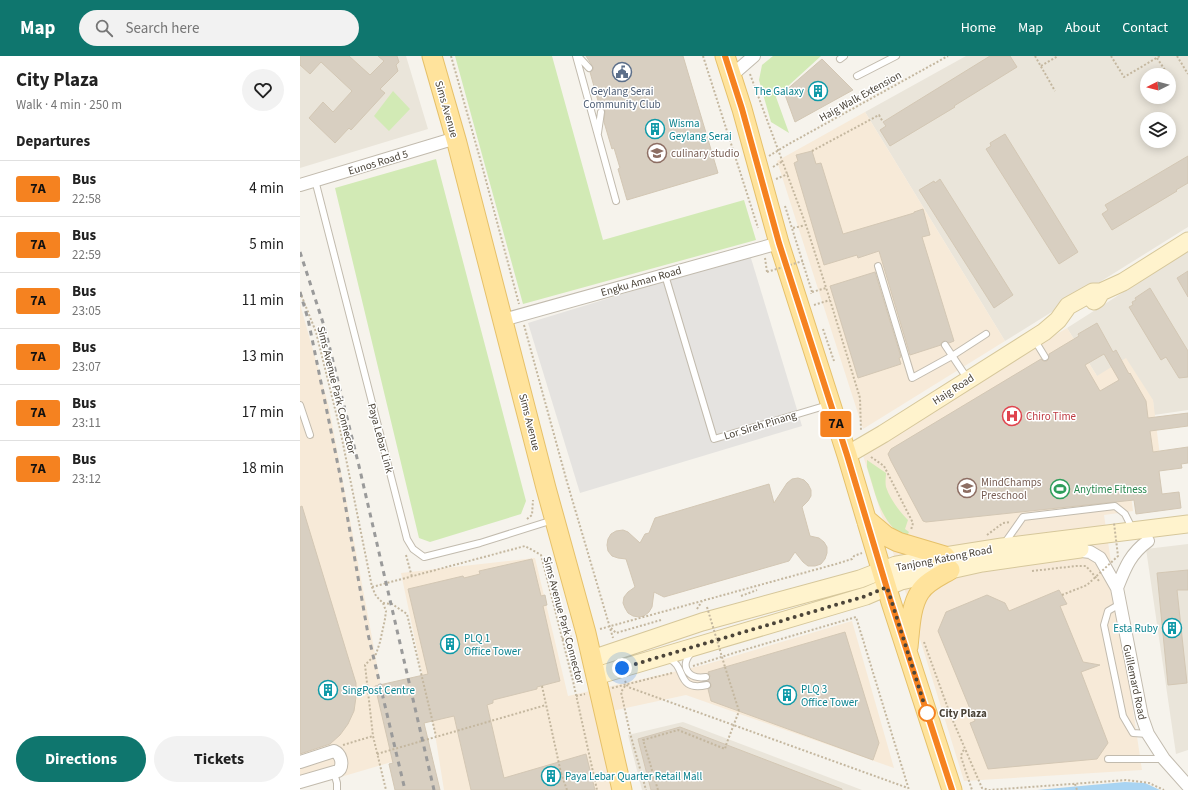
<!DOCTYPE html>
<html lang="en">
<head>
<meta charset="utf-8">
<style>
  body { margin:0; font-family:"Source Sans 3",sans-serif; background:#f2f2f2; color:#222; height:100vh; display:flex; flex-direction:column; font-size:15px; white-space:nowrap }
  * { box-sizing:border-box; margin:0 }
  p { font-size:13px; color:#767676 }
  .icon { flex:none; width:22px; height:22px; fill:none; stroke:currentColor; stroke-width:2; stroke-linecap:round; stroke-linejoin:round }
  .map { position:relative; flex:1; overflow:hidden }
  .drawer { display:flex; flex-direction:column; background:#fff; width:300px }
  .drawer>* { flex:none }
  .badge { padding:0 8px; border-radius:3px; font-size:14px; line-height:26px }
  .needle { width:26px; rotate:264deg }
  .fabs { position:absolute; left:840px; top:12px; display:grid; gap:8px }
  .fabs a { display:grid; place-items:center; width:36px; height:36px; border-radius:50%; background:#fff; box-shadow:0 2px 10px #0003; font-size:20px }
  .you { position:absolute; width:20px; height:20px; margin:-10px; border:3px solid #fff; border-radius:50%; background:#1a73e8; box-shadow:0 0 0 6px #1a73e833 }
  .map>.badge { position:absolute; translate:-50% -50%; box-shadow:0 0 0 2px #fff }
  h2 { padding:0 16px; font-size:15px; line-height:36px }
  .round { display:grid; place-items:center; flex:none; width:42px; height:42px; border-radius:21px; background:#f2f2f2 }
  .overview { display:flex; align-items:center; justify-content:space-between; height:68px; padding:0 16px }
  h1 { font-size:19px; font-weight:700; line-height:30px }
  .button { display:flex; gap:8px; margin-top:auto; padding:8px 16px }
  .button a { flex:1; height:46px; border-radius:24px; background:#0f766e; color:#fff; font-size:16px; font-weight:700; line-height:46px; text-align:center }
  .button a+a { background:#f2f2f2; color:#222 }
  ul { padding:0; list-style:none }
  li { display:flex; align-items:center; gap:12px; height:56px; padding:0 16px; border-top:1px solid #e0e0e0 }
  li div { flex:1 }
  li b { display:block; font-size:15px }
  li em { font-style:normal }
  li .badge { min-width:44px; font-weight:700; text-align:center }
  header { display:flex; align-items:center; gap:24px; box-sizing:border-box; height:56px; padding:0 20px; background:#0f766e; color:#fff }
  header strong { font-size:19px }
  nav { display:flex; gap:22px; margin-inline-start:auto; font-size:14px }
  .search { width:280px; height:36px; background:#f2f2f2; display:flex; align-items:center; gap:10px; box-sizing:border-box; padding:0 14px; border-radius:22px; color:#767676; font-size:15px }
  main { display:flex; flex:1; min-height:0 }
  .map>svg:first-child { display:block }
  .residential { fill:#eae5da; fill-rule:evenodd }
  .commercial { fill:#f7ead8 }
  .green { fill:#d2eab5 }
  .parking { fill:#e5e3e0 }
  .water { fill:#a9d4f2 }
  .building { fill:#d8cfc1; stroke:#d3c7b4; fill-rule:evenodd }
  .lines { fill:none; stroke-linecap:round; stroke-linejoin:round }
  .lane-casing { stroke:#c2bbae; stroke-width:8 }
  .street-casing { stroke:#c2bbae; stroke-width:14 }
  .secondary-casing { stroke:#d6c79b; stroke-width:19 }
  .primary-casing { stroke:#e6c16a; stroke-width:21 }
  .path { stroke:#c4b79f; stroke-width:2; stroke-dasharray:2 2; stroke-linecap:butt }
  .lane { stroke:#fff; stroke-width:6 }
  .street { stroke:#fff; stroke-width:12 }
  .secondary { stroke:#fff3cd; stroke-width:17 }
  .primary { stroke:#ffe39c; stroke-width:19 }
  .rail { stroke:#9a9a9a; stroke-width:3; stroke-dasharray:5 5; stroke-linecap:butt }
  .path-bridge { stroke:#c4b79f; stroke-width:2; stroke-dasharray:2 2; stroke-linecap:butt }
  .line-casing { stroke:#fff; stroke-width:9 }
  .line { stroke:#f58220; stroke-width:6 }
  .walk { stroke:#4b4439; stroke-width:4; stroke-dasharray:0 7.2 }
  .stop-dot { fill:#fff; stroke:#f58220; stroke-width:2 }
  .labels { text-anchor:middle; stroke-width:3; stroke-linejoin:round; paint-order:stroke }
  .service-label { font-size:11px; fill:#4e5e75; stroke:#fff }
  .culture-label { font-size:11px; fill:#0d838f; stroke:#fff; text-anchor:start }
  .street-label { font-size:11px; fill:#4b4439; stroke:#fff }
  .education-label { font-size:11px; fill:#785e54; stroke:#fff; text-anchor:start }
  .health-label { font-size:11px; fill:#be3a42; stroke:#fff; text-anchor:start }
  .leisure-label { font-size:11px; fill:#27864d; stroke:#fff; text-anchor:start }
  .stop-label { font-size:11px; font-weight:bold; fill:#4b4439; stroke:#fff; text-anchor:start }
</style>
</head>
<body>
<header>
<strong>Map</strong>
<div class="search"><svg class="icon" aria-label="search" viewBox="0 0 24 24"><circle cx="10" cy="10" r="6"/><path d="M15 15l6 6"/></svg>Search here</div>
<nav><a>Home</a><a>Map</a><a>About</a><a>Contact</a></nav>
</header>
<main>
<section class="drawer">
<div class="overview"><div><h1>City Plaza</h1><p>Walk · 4 min · 250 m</p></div><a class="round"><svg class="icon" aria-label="heart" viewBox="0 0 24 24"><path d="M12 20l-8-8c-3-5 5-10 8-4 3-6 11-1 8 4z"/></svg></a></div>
<h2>Departures</h2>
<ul>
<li><span class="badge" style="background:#f58220;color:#111">7A</span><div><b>Bus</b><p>22:58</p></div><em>4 min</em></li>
<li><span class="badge" style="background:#f58220;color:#111">7A</span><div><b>Bus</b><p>22:59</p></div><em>5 min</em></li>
<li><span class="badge" style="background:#f58220;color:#111">7A</span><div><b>Bus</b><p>23:05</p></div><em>11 min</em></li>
<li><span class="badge" style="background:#f58220;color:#111">7A</span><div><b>Bus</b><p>23:07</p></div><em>13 min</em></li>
<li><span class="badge" style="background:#f58220;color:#111">7A</span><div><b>Bus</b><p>23:11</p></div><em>17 min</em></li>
<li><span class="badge" style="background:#f58220;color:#111">7A</span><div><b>Bus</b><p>23:12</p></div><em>18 min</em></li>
</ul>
<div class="button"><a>Directions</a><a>Tickets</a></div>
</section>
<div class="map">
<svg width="888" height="734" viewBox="0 0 888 734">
  <rect width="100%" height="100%" fill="#f6f3ec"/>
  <path class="residential" d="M0 0H106L128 73 0 112Z
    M666 0H888V171L705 285 565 56ZM847 19H869V41H847ZM847 63H869V85H847Z
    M888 195V354L854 359 853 344 797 320 767 272Z
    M888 488V694L876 698 846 493Z
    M383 666 562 734H342L328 679Z"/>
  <path class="commercial" d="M565 56 705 285 563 373 477 105Z
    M0 248 29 351 95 705 0 733Z
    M767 272 797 320 826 302 853 344 861 408 828 413 833 455 804 459 842 714 664 725 561 393Z
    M235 502 268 640 404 609 552 565 594 712 386 639 298 658 312 734H144L136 684 101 517Z"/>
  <path class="green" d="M155 0H252L303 184 444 144 456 184 223 248Z
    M473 0H521L476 41 489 77 471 66 459 24 462 9Z
    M93 35 110 53 89 75 74 60Z
    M136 103 226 445 221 458 130 486 119 482 35 132Z
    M567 404 586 417C586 421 585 426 586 431 590 443 599 455 608 464L605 473 609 476 608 478 604 481C579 464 576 438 567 411Z"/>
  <path class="parking" d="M450 199 502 370 280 437 228 267Z"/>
  <path class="water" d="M825 726 845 727 860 734H737Z"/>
  <path class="building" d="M0 0H49L70 19 84 5 78 0H97L99 6 96 9 98 15 80 33 85 37 51 74 49 72 35 87 9 62 23 46 33 56 52 35 21 6 10 18 0 9Z
    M286 0H383L418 117 327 144 318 113 320 112 314 92 312 93 304 66 305 55 303 52H300L290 16 293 14V11Z
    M690 0H710L717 11 654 50 655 51 590 90 580 74 586 70 583 66Z
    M522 3 553 34 495 66 484 36Z
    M705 78 778 196 759 208 686 93 691 90 690 87Z
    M512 95 516 108 521 107 543 178 614 157V156L623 153 630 179 622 181 654 285 649 287 644 285 641 287V289L610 299 579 195 558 202 557 199 524 209 494 107 498 105 496 99Z
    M888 100V127L876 134 877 135 812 174 802 158 808 154 805 149Z
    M640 123 713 239 694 252 619 134 634 125 635 127Z
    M888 215V241L877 222Z
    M575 216 601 301 599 302 601 308 558 322 530 230Z
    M850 232 888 295V321L879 322 866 301 861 304 829 251 833 249 832 246 836 244 835 242Z
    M797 267 813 296 816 294 829 318 830 317 846 345 848 362 888 357V370L850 375 853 396 888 391V407L881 408 882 412 859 415 862 438 879 436 881 452 836 458 834 444 626 466 623 465 591 405 588 398 591 393 741 303 743 305H747L749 301V298L779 280 778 278ZM804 298 819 324 800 335 785 309Z
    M498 422 504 424 508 428 511 434V440L508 445 502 451 510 480 519 482 524 486 527 491V497L525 503 521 508 515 510H508L503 506 495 496 489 505 364 541 354 536 352 551 349 556 344 560 339 561 333 560 328 557 325 552 323 547 324 541 328 536 335 531 326 503 318 502 312 500 308 495 307 489 308 483 311 478 316 475 323 474 328 476 340 487 345 478 349 477 355 462 469 428 474 447 487 427 492 423Z
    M2 450 52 614 56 627V641L54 655 48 668 40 679 30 688 0 698V451Z
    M232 503 241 540 245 539 247 549 243 550 260 625 237 631V633L193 644V647L187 649 204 722 286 698 295 734H171L154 660 124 667 140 734H95L89 708 93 707 75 630 128 618 108 533 163 520 164 522 180 518 179 515Z
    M888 514V534H877L887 627 868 629 857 517Z
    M759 534 767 548 760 550 783 606 800 609 781 616 808 687 797 703 688 713 670 667 675 665 638 575 646 556 687 539 705 547 709 555Z
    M545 576 579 687 573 704 411 645 408 633 411 631V628L408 625 410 620 408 616Z
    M380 671 542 733V734H351L338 683Z"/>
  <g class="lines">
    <g class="lane-casing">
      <path id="lane" d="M276 0 316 145
        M278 0 289 12
        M540 3 544 0
        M557 20 596 0
        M298 77 301 56
        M15 124 107 483 113 493 124 501 180 487 253 464
        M578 210 612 322 652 300 686 278
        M365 219 414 383 528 349
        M734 283 745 301
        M645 289 667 322
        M0 349 10 379
        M704 488 723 461 815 450 825 458 833 474
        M820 548 808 555 804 569 823 660 833 677 848 678
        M391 597C379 611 389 624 406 621
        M369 603C387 610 375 636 407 629
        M808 703H864
        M34 717 37 727V734"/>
    </g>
    <g class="street-casing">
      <path id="street" d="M431 20 454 0
        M0 129 156 82
        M203 264 479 187
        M774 494 790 496 800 502 817 532 842 661 848 678 864 703 888 730
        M817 532C825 512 830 498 848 485
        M0 706 34 695C41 698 43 707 40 713L38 715 0 726"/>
    </g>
    <g class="secondary-casing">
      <path id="secondary" d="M794 245 797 243 801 236 823 226 888 185
        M547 399 583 378 744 276 758 264 768 250 793 236H801
        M292 603 402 566 560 523 596 509 645 500 702 491 888 468
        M296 620 566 540 601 525 682 507 780 493"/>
    </g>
    <g class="primary-casing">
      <path id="primary" d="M132 0 157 87 246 432 286 577 322 734
        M425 0 442 53 479 187 547 399 591 546 652 734
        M566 463 586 480 598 486 645 500
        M608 591C610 574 610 551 620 536 626 526 640 520 650 514"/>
    </g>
    <path class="path" d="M151 0 181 106 219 248
      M403 0 458 172
      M735 0 755 35
      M811 0 824 21 860 0
      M877 0 888 18
      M857 2 865 14
      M741 10 758 0
      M450 18 506 169 530 244 560 342 561 375
      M512 95 579 59 583 66
      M469 100 487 89 648 0
      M473 111 483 105
      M476 123 488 118
      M485 150 512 236 511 237V238
      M493 172 506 169
      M465 202 467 216
      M0 236 16 276 40 373 72 531 76 540 83 547 86 555 85 563 80 586 76 598 65 609 73 680 86 734
      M512 236 526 232
      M514 249 530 244
      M224 269 267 426 313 582
      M523 273 534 305
      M571 401 584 410 613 467 611 474
      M227 463 232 459 233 444
      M687 479 703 467 710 466
      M106 499 112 521
      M732 515 776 510H786L800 526
      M72 531 225 490 241 499 273 625 297 734
      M441 540 457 534
      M83 547 92 548 107 558 136 680
      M397 553 402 545
      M311 572 316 577 361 564
      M300 573 536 508 552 503 554 500 562 497
      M262 583 272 580
      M624 586 650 658 682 732 689 734 826 724 849 727 864 734
      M393 610 437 596 556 561 609 734
      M425 611 439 655
      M325 625 328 631 608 732
      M325 630 321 636 330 677 346 734
      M312 632 372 617
      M276 640 285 638
      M43 689 73 680
      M664 694 662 696 661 701 672 734
      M77 698 246 649
      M261 717 267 734
      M775 728 777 734
      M358 734 343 684 378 674 425 693 426 689"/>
    <use href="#lane" class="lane"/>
    <use href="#street" class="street"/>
    <use href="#secondary" class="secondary"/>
    <use href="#primary" class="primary"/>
    <path class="rail" d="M0 196 25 273 59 410 134 734
      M0 236 8 263 40 419 68 578 105 734"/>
    <path class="path-bridge" d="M467 216 503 205
      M762 539 787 529 818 500 814 467
      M407 551 425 611
      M242 630 261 717
      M426 689 439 655"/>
  </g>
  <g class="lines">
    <g class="line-casing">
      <path id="line" d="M425 0 442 53 479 187 547 399 591 546 652 734"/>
    </g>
    <use href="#line" class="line"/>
    <path class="walk" d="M322 612 566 540 587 531 627 657"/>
  </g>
  <defs>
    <g id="civic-ring" transform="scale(1)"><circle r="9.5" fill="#fff" stroke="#5c6f8a" stroke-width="1.5"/><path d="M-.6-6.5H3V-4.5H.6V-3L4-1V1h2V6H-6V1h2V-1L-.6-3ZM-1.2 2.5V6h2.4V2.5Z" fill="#5c6f8a"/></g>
    <g id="building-ring" transform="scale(1)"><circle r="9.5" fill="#fff" stroke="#0f9aa8" stroke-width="1.5"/><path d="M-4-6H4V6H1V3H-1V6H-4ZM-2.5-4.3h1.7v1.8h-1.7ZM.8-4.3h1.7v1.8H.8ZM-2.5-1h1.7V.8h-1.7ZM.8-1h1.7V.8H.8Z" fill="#0f9aa8"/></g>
    <g id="school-ring" transform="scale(1)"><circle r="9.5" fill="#fff" stroke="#8d6e63" stroke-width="1.5"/><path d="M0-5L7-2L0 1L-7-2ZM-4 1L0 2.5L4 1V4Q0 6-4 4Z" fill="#8d6e63"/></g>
    <g id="hospital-ring" transform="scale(1)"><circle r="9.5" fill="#fff" stroke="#e0444e" stroke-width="1.5"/><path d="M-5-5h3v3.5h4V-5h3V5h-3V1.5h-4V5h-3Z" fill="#e0444e"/></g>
    <g id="stadium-ring" transform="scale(1)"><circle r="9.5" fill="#fff" stroke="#2e9e5b" stroke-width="1.5"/><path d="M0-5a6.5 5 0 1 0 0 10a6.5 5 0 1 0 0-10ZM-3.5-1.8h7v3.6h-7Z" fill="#2e9e5b"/></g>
  </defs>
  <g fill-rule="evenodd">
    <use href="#civic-ring" x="322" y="16"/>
    <use href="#building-ring" x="518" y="35"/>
    <use href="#building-ring" x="355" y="73"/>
    <use href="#school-ring" x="357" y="97"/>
    <use href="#hospital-ring" x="712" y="360"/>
    <use href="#school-ring" x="667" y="432"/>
    <use href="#stadium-ring" x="760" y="433"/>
    <use href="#building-ring" x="872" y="572"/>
    <use href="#building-ring" x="150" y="588"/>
    <use href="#building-ring" x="28" y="634"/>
    <use href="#building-ring" x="487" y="639"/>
    <use href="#building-ring" x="251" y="720"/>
  </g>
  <circle class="stop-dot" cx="627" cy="657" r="8"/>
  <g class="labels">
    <g class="service-label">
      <text x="322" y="39">Geylang Serai<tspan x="322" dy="13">Community Club</tspan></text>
    </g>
    <g class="culture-label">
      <text x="504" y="39" text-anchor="end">The Galaxy</text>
      <text x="369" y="71">Wisma<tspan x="369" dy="13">Geylang Serai</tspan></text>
      <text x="858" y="576" text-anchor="end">Esta Ruby</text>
      <text x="164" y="586">PLQ 1<tspan x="164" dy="13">Office Tower</tspan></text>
      <text x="501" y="637">PLQ 3<tspan x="501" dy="13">Office Tower</tspan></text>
      <text x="42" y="638">SingPost Centre</text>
      <text x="265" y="724">Paya Lebar Quarter Retail Mall</text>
    </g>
    <g class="street-label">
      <text transform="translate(560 40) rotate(-29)" y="4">Haig Walk Extension</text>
      <text transform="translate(147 53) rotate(74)" y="4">Sims Avenue</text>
      <text transform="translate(78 106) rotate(-17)" y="4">Eunos Road 5</text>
      <text transform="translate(341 225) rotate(-16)" y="4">Engku Aman Road</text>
      <text transform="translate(653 333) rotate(-33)" y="4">Haig Road</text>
      <text transform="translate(37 334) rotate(76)" y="4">Sims Avenue Park Connector</text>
      <text transform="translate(230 366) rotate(76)" y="4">Sims Avenue</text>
      <text transform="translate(460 369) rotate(-17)" y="4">Lor Sireh Pinang</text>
      <text transform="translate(81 382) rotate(75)" y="4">Paya Lebar Link</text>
      <text transform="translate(644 502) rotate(-11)" y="4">Tanjong Katong Road</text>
      <text transform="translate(264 564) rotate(75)" y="4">Sims Avenue Park Connector</text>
      <text transform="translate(835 626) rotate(78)" y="4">Guillemard Road</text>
    </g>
    <g class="education-label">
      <text x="371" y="101">culinary studio</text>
      <text x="681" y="430">MindChamps<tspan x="681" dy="13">Preschool</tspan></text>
    </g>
    <g class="health-label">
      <text x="726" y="364">Chiro Time</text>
    </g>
    <g class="leisure-label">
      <text x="774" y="437">Anytime Fitness</text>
    </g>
    <g class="stop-label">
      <text x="639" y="661">City Plaza</text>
    </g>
  </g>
</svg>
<div class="fabs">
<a><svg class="needle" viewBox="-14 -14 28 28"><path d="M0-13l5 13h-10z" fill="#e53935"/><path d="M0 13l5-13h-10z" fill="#767676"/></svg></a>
<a><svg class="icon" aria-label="layers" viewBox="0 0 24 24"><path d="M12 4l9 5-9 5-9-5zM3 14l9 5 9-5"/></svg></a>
</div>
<div class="you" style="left:322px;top:612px"></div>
<b class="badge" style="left:536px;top:368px;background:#f58220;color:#111">7A</b>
</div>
</main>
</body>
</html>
